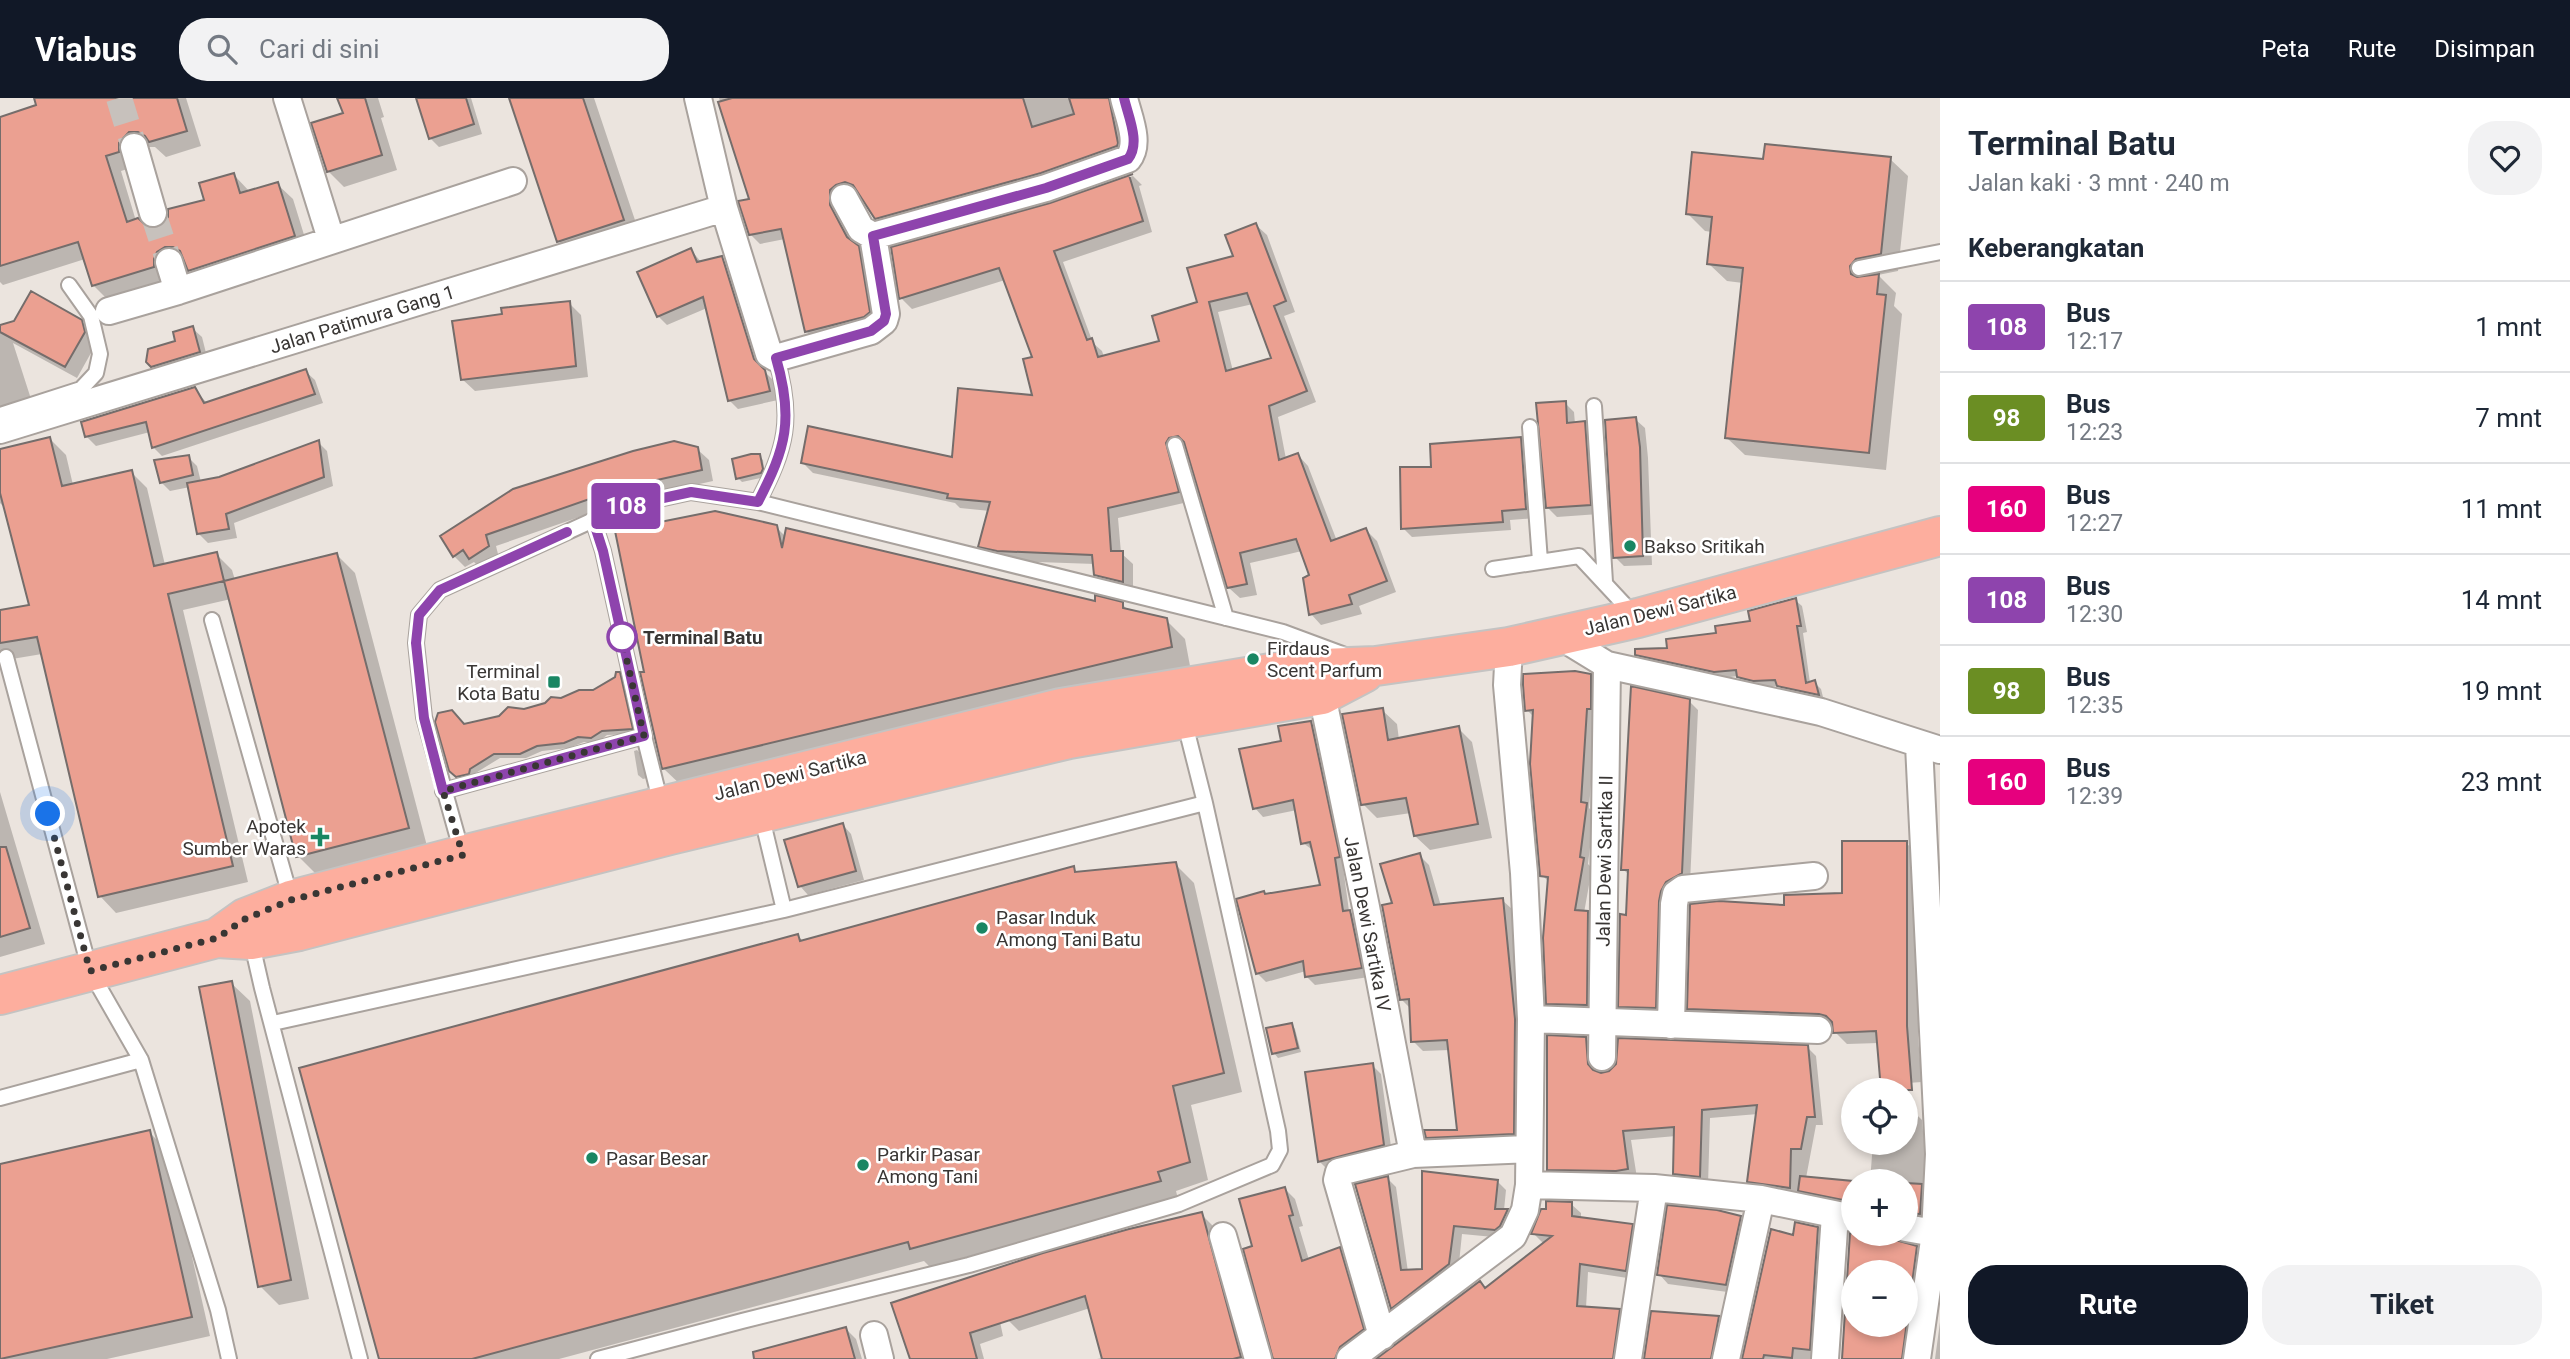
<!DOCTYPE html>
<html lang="id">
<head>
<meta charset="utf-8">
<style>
  body { margin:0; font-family:Roboto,sans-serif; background:#f2f2f3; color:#1f2937; height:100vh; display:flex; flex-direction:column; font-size:26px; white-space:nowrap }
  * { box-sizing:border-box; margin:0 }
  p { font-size:23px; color:#747a83 }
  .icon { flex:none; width:38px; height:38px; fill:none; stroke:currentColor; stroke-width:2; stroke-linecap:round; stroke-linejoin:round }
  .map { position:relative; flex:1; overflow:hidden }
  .drawer { display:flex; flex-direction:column; background:#fff; width:630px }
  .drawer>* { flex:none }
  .badge { padding:0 14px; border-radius:5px; font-size:24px; line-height:46px }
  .fabs { position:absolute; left:1841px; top:980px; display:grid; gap:14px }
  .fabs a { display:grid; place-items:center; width:77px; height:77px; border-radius:50%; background:#fff; box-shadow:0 4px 10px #0003; font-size:35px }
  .you { position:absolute; width:35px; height:35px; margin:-18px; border:5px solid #fff; border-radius:50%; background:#1a73e8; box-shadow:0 0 0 10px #1a73e833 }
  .map>.badge { position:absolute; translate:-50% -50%; box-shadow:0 0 0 4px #fff }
  h2 { padding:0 28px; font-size:26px; line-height:63px }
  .round { display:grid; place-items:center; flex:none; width:74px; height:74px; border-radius:28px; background:#f2f2f3 }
  .overview { display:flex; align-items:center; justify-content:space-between; height:119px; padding:0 28px }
  h1 { font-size:33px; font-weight:700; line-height:52px }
  .cta { display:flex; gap:14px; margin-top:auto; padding:14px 28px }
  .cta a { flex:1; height:80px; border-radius:28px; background:#111827; color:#fff; font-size:28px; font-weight:700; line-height:80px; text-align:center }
  .cta a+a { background:#f2f2f3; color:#1f2937 }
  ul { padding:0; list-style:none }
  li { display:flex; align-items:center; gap:21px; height:91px; padding:0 28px; border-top:2px solid #e0e1e3 }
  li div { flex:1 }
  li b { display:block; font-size:26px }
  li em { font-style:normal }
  li .badge { min-width:77px; font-weight:700; text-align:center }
  header { display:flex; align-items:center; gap:42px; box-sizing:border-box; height:98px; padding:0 35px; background:#111827; color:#fff }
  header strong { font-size:33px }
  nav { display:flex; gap:38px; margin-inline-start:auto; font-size:24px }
  .search { width:490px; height:63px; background:#f2f2f3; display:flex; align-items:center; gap:18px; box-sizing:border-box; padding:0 24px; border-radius:28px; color:#747a83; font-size:26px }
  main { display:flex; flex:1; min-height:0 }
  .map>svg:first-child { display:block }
  .shadow { fill:#0003; fill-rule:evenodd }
  .building { fill:#eba091; stroke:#756d6b; stroke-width:2; fill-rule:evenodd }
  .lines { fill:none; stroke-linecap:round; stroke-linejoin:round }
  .street-tunnel { stroke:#c7c1bc; stroke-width:26; stroke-dasharray:26 13; stroke-linecap:butt }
  .lane-casing { stroke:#a9a29d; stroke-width:18 }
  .street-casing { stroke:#a9a29d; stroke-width:30 }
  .primary-casing { stroke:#c4c3c2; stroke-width:42 }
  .lane { stroke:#fff; stroke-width:14 }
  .street { stroke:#fff; stroke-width:26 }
  .primary { stroke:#fdae9e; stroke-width:38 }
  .line-casing { stroke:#fff; stroke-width:16 }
  .line { stroke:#8e44ad; stroke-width:10 }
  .walk { stroke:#393634; stroke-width:7; stroke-dasharray:0 12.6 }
  .poi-dot { fill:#198663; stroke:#fff; stroke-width:2.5 }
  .stop-dot { fill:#fff; stroke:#8e44ad; stroke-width:3.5 }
  .labels { text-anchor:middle; stroke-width:5; stroke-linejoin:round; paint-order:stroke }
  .street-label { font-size:19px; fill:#393634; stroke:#fff }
  .poi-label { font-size:19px; fill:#393634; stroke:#fff; text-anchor:start }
  .stop-label { font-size:19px; font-weight:bold; fill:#393634; stroke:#fff; text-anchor:start }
</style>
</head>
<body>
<header>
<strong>Viabus</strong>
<div class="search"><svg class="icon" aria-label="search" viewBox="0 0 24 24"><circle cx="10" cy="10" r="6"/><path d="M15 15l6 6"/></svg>Cari di sini</div>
<nav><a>Peta</a><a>Rute</a><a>Disimpan</a></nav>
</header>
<main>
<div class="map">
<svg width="1940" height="1261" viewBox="0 0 1940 1261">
  <rect width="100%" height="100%" fill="#ebe4de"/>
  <path class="shadow" d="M36 0H186L201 48 166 59 155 49H145L134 69 121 73 136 123 148 132H159L206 103 234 77 250 94 277 86 293 101 309 153 205 187 190 172 186 164H181L169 184 109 203 93 187 85 161 3 187 0 184V20L38 8Z
    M339 0H378L384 19 381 20 397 72 344 89 328 73 345 16Z
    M418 0H471L482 36 439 49 430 40Z
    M511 0H594L641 140 577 161 558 143Z
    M719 0H1114L1126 58 886 130 877 120 860 94 846 96 839 102V118L854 147 868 159 878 224 816 243 807 234 785 141 760 146 750 136 751 102Z
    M1890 61 1908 78 1898 173 1878 177 1896 195 1894 208 1902 216 1886 372 1745 357 1727 340 1743 185 1727 183 1709 166 1712 134 1705 133 1687 115 1765 63Z
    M1133 78 1142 87 1139 88 1152 134 1063 164 1093 245 1102 253 1104 259 1161 245 1199 205 1235 159 1256 127 1267 137 1295 214 1284 218 1316 304 1278 319 1286 361 1298 357 1308 368 1337 443 1366 432 1377 443 1396 494 1359 508 1362 516 1321 527 1311 516 1312 478 1302 453 1250 465 1257 497 1240 500 1229 490 1187 348 1178 351 1188 404 1118 420 1121 455 1133 466V494L1106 487 1095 476V466L1009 463 991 459 980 448 990 413 960 410 955 405 813 375 802 364 953 361 1034 299V261L1005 182 912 211 901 200 1051 107ZM1253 206 1273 261 1233 273 1218 214Z
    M691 152 702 165 722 160 731 170 763 272 774 283 778 302 738 311 729 302 707 210 667 227 658 218Z
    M569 205 581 217 588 279 475 293 462 281Z
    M79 221 92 234 96 246 77 280 13 245 31 301 0 310V229Z
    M192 230 202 239 208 263 162 278 148 264 178 244Z
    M305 273 315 282 323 305 162 358 153 349 150 334 96 348 87 339 194 291 207 305Z
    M1565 305 1574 314 1575 326 1585 325 1594 334 1599 416 1557 419 1547 409Z
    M1635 321 1645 330 1648 360 1652 467 1624 468 1615 459Z
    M50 341 66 357 73 387 131 374 147 390 165 467 216 456 232 472 235 482 336 456 355 475 427 748 317 777 298 758 231 501 183 512 248 784 116 815 100 798 42 556 12 561 5 553 0 554V513L31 508 6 411 0 405V353Z
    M1520 341 1530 350 1535 420 1510 422 1511 432 1412 439 1403 430 1433 371Z
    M318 344 327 353 333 388 234 425 237 440 208 445 199 436 190 389 170 393 161 384 188 359 197 368 201 384 220 381Z
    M697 351 709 362 713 383 613 405 614 407 496 448 499 460 481 471 474 464 465 469 454 458 442 438Z
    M759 358 763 362 765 379 742 384 738 380Z
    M776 429 786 439 1097 505 1122 506 1129 513 1166 522 1185 541 1190 568 683 689 664 671 646 575Z
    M1795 502 1802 508 1807 534 1803 535 1810 585 1814 584 1821 591 1824 603 1785 594 1779 588 1760 589 1745 585 1738 578 1722 580 1643 563 1637 556 1669 551 1752 525Z
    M619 575 624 581 637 636 607 637 597 645 584 644 569 650 542 653 526 660H500L474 676V681L463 684 451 672 464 628 593 594 617 580Z
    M1590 577 1599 586 1589 710 1594 715 1588 766 1592 770 1584 815 1596 824 1595 915 1556 914 1548 905 1550 785 1542 777 1534 619 1527 612Z
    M1689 603 1698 612 1690 785 1664 919 1629 917 1620 908 1629 777 1623 771Z
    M1382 612 1397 626 1399 642 1458 630 1472 644 1492 740 1430 752 1415 738 1411 715 1377 720 1363 706Z
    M1311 624 1320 633 1347 768 1343 769 1349 813 1359 822 1369 879 1315 887 1306 878V873L1266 884 1258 876 1238 802 1322 789 1314 753 1303 745 1297 712 1263 719 1255 710 1283 644Z
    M637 652 641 656 647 680 643 681 638 677 634 653Z
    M0 694 45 846 0 859Z
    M843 727 851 736 864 782 808 797 800 788Z
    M1906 745 1918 756V940L1922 984 1893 986 1879 945 1847 946 1835 934 1834 928 1701 922 1689 911 1786 809 1844 797Z
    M1419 757 1429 767 1441 808 1502 802 1512 811 1524 932 1523 1045 1438 1049 1428 1039 1459 1034 1450 952 1423 953 1413 943 1411 911 1401 901 1394 807Z
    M1175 766 1194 785 1242 994 1191 1007 1208 1082 1176 1093 1178 1101 930 1169 924 1163 559 1261H380L798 838 804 844 1073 770 1078 775Z
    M231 885 250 903 309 1201 279 1207 260 1188Z
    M1291 926 1295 931 1301 954 1278 960 1274 955Z
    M1586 941 1595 950 1596 975 1601 976 1807 949 1816 958 1823 1027H1816L1806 1080 1829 1088H1853V1110L1809 1101 1803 1095V1098L1758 1092 1749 1083 1758 1016 1710 1020 1708 1087 1684 1085 1675 1075 1676 1038 1631 1042 1637 1080H1558L1549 1071Z
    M1372 967 1381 976 1392 1056 1328 1072 1319 1063Z
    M1906 1013H1913L1922 1022 1923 1033 1930 1041 1929 1125 1906 1127V1083H1870L1873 1045H1906Z
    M149 1034 168 1053 210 1238 107 1261H0V1067Z
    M1423 1075 1497 1083 1506 1092 1504 1112H1508L1516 1121 1504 1140 1462 1136 1458 1175 1400 1218 1392 1210 1387 1080 1396 1089 1408 1174 1423 1172Z
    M1285 1091 1295 1101 1303 1128 1299 1129 1309 1162 1340 1151 1350 1162 1373 1242 1349 1261H1275L1254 1149Z
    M1571 1106 1581 1115V1121L1632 1128 1641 1137 1634 1181 1588 1174 1586 1210 1619 1212 1628 1222 1622 1261H1379L1486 1191 1544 1146 1533 1135Z
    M1201 1116 1212 1127 1248 1261H1097L1103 1260 1090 1210 1019 1233 1008 1222 995 1200 1003 1238 980 1246 984 1261H911L893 1206 1044 1157 1129 1132Z
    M1740 1119 1750 1129 1735 1195 1668 1186 1659 1176Z
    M1818 1131 1827 1140 1818 1261H1744L1795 1139Z
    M1860 1136H1900V1145L1916 1150 1926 1159 1913 1261H1843L1851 1137ZM1853 1174H1906V1227H1853Z
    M1719 1220 1728 1229 1721 1261H1646Z
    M1940 1224V1261H1935Z
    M846 1231 856 1241 862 1261H768Z"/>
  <path class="building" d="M34 0H177L187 33 149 44 145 38 138 34H129L119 45V54L106 58 127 124 138 120 149 130H158L168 119V111L204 102 199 85 234 75 240 95 278 84 295 138 188 173 180 153 173 149H165L157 154 154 161V169L92 188 78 144 0 168V19L36 7Z
    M337 0H365L382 57 327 74 311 25 343 15Z
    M416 0H466L474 26 429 41Z
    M509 0H583L624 122 557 144Z
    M732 0H1023L1032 29 1074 16 1069 0H1109L1118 45 1117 48 1041 75 875 121 853 87 845 84 836 87 830 92V107L847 139 859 148 870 214 864 219 805 234 781 131 749 137 738 103 749 101 718 4Z
    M1765 46 1891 59 1881 156 1856 161 1850 168 1851 176 1857 179 1879 176 1877 196 1886 197 1869 355 1725 340 1743 170 1707 166 1712 119 1686 116 1692 54 1763 61Z
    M1133 76 1129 77 1143 123 1054 153 1087 242 1092 240 1098 259 1159 243 1152 218 1197 204 1187 170 1233 158 1225 137 1256 125 1286 203 1274 208 1307 293 1269 308 1279 362 1298 355 1331 443 1366 430 1387 483 1349 497 1352 506 1309 517 1303 480 1309 477 1296 441 1240 455 1247 486 1227 490 1184 344 1178 338 1169 340 1166 345 1179 394 1108 410 1111 453H1123V484L1094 477 1092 457 997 453 978 449 990 404 947 400 948 396 801 365 808 328 952 359 958 290 1032 297 1023 261 1032 259 999 170 899 201 891 149 1050 105ZM1247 195 1271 260 1226 273 1209 204Z
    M691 150 697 164 722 158 754 261 765 272 770 293 728 303 703 199 657 219 637 174Z
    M31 193 82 222 85 234 65 269 0 234V227L14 223Z
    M570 203 576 268 461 282 452 223 502 216 501 210Z
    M193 228 200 254 151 269 146 264 148 251 175 243 173 234Z
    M306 271 315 296 152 350 146 324 85 339 81 324 195 289 204 305Z
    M1566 303 1567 325 1585 323 1591 407 1546 410 1536 305Z
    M1636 319 1640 349 1643 458 1613 460 1605 322Z
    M50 339 62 388 132 372 154 468 217 454 224 483 168 496 233 768 98 799 37 539 0 545V512L29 507 0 395V351Z
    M1521 339 1526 411 1502 413 1503 424 1401 431 1400 369H1431L1430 346Z
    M319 342 324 379 226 416 229 431 197 436 187 385 219 379Z
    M674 343 698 349 702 372 603 394 604 396 486 437 489 448 469 461 463 452 453 459 440 438 513 391 633 353Z
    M751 356H760L763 371 761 375 736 381 732 361Z
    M189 357 193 377 160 385 154 362Z
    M715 413 777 427 782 450 786 430 1095 503V497L1123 504V510L1167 520 1172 549 662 671 640 574H644L615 433Z
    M337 455 409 730 296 759 224 483Z
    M1796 500 1801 528H1797L1806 585 1815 582 1819 597 1777 588 1775 582 1753 583 1737 579 1736 572 1714 574 1635 557V551L1667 550 1666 541 1716 535 1715 528 1750 523 1748 513Z
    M1575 573 1591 576V611H1587L1581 704 1587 705 1580 759 1584 760 1575 812 1588 813 1587 907 1546 906 1543 840 1548 779 1540 778 1530 666 1533 612 1525 613 1523 587V576Z
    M616 574H620L633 631 602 633 591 640 578 639 564 645 537 648 520 656H494L470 671 469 676 456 679 449 673 435 624 438 615 452 612 464 626 499 618 508 609 524 611 545 605 551 599 561 600 579 592H593L615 579Z
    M1631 588 1690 601 1682 775 1666 784 1661 793 1659 803 1656 910 1618 909 1620 816 1626 817 1628 772H1621Z
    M1383 610 1388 642 1459 628 1478 726 1414 738 1406 700 1361 707 1342 616Z
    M1311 623 1340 759 1335 760 1343 813 1350 812 1362 870 1305 879 1303 863 1256 876 1236 801 1264 793 1265 796 1320 787 1310 744 1301 746 1293 702 1253 711 1239 651 1281 643 1278 628Z
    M843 725 856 773 798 789 784 742Z
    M1842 743H1907V928L1912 992H1881L1876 933 1833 935 1832 924 1826 918 1819 916 1687 911 1690 806 1719 803 1784 807V797L1842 795Z
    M0 749H6L30 830 0 839Z
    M1420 755 1434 807 1503 800 1515 921 1514 1036 1426 1040 1424 1032H1457L1447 942 1411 944 1409 901 1400 902 1382 807 1392 805 1380 766Z
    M1176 764 1224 975 1173 988 1190 1064 1158 1074 1161 1083 910 1151 908 1144 472 1261H379L299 970 798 836 800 843 1074 768 1075 774Z
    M232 883 291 1182 258 1189 199 889Z
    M1292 925 1298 950 1272 956 1266 930Z
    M1547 937 1586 939 1588 966 1593 972 1601 975 1609 973 1616 966 1618 940 1808 947 1815 1019H1807L1801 1051H1791L1790 1090 1747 1084 1757 1007 1702 1012 1700 1079 1673 1076 1674 1029 1623 1033 1628 1071 1616 1073 1547 1072Z
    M1373 965 1384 1047 1318 1064 1305 974Z
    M150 1032 192 1219 0 1261V1066Z
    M1422 1073 1498 1082 1495 1111H1508L1500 1128 1495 1132 1454 1128 1449 1166 1391 1211 1355 1086 1388 1078 1401 1172 1422 1171Z
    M1800 1078 1853 1083V1104L1798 1093Z
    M1906 1085 1922 1086 1920 1116 1906 1115Z
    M1285 1089 1293 1117 1289 1118 1302 1163 1340 1149 1364 1231 1340 1249 1335 1261H1273L1243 1151 1252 1148 1239 1101Z
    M1546 1103 1572 1104V1118L1633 1126 1626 1173 1580 1166 1577 1208 1620 1211 1613 1261H1376L1480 1183 1485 1190 1552 1138 1531 1136 1541 1111H1546Z
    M1667 1107 1717 1112 1741 1118 1726 1187 1657 1177Z
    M1202 1114 1241 1259 1233 1261H1102L1085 1198 970 1235 977 1261H910L891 1205 1043 1155 1129 1131Z
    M1795 1124 1818 1129 1810 1252 1793 1250 1792 1260 1764 1257 1763 1261H1742L1771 1131 1793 1137Z
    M1850 1135 1891 1136 1896 1142 1917 1148 1902 1261H1842ZM1853 1174H1906V1227H1853Z
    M1651 1213 1719 1218 1711 1261H1644Z
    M846 1229 855 1261H754L753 1254Z"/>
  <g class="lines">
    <path class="street-tunnel" d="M119 0 134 49
      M153 115 169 164"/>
    <g class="lane-casing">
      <path id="lane" d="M1859 170 1940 154
        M1594 308 1605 484
        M0 317 81 291 96 275 100 256 91 218 69 187
        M1530 329 1540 463
        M1175 347 1226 520
        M758 404C786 350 794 321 776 260
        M593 422 603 453 644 638 661 706
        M1493 471 1579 458 1634 517
        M212 522 291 801
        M6 559 90 873 141 962 218 1212 229 1261
        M443 693 644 638
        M761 716 784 812
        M462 755 424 619 416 545 419 517 440 492 622 409 691 394 758 404 1283 534 1345 557
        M251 842 262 890 360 1261
        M273 925 784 812 1205 705
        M0 1000 141 962
        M598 1261 742 1223 969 1167 1179 1106 1272 1067 1280 1052 1278 1033 1205 705 1184 622"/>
    </g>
    <g class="street-casing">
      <path id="street" d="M287 0 331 141
        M698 0 724 110 769 256 776 260 871 233 884 223 886 216 873 138
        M134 49 153 115
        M844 100 861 131 873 138 1046 90 1128 61C1141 45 1128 18 1124 0
        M169 164 178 193
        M109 213 178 193 513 83
        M0 332 724 110
        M1558 537 1607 567 1821 614 1940 652
        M1322 597 1366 809 1413 1056
        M1531 921 1818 932
        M1671 927 1674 806 1676 796 1683 791 1814 778
        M1602 959 1607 567
        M1529 1087 1654 1090 1761 1101 1853 1120
        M1906 1130 1940 1136
        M1223 1138 1258 1261
        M874 1237 880 1261
        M1382 1238 1337 1082 1339 1074 1413 1056 1529 1051
        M1350 1261 1513 1138 1525 1112 1529 1087 1531 921 1524 775 1507 587 1509 549
        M1628 1261 1654 1090
        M1726 1261 1761 1101
        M1825 1261 1835 1117
        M1917 1261 1935 1135 1939 1056 1919 647"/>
    </g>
    <g class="primary-casing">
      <path id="primary" d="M217 840 245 820 291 802 463 757 1061 610 1295 571 1376 568 1509 549 1638 520 1940 438
        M0 897 217 840 251 842 299 833 670 737 1069 641 1322 597 1364 575"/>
    </g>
    <use href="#lane" class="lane"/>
    <use href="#street" class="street"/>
    <use href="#primary" class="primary"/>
  </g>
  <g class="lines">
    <g class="line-casing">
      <path id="line" d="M567 434 440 492 419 517 416 545 424 620 443 693 644 638 603 453 593 422 622 409 691 394 758 404C786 350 794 321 776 260L871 233 884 223 886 216 873 138 1046 90 1128 61C1141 45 1128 18 1124 0"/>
    </g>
    <use href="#line" class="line"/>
    <path class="walk" d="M48 716 90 873 217 840 245 821 291 802 463 757 443 693 644 638 620 532 622 539"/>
  </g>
  <g class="poi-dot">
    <circle cx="1630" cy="448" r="7"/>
    <circle cx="1253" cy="561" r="7"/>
    <rect x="547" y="577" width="14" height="14" rx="3.5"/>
    <path d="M316.5 728.5h7v7h7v7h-7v7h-7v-7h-7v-7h7z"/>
    <circle cx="982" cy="830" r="7"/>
    <circle cx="592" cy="1060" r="7"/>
    <circle cx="863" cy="1067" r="7"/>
  </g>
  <circle class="stop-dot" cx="622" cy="539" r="14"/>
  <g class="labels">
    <g class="street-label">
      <text transform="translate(362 221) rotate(-17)" y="7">Jalan Patimura Gang 1</text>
      <text transform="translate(1660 512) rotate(-14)" y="7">Jalan Dewi Sartika</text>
      <text transform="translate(790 677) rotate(-14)" y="7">Jalan Dewi Sartika</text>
      <text transform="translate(1604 763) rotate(-89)" y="7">Jalan Dewi Sartika II</text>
      <text transform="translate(1368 826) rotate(79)" y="7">Jalan Dewi Sartika IV</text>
    </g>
    <g class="poi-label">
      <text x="1644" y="455">Bakso Sritikah</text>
      <text x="1267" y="557">Firdaus<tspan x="1267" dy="22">Scent Parfum</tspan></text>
      <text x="540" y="580" text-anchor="end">Terminal<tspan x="540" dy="22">Kota Batu</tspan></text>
      <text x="306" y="735" text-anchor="end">Apotek<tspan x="306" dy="22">Sumber Waras</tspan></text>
      <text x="996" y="826">Pasar Induk<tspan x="996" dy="22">Among Tani Batu</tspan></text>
      <text x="877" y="1063">Parkir Pasar<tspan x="877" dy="22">Among Tani</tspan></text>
      <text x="606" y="1067">Pasar Besar</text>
    </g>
    <g class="stop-label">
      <text x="643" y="546">Terminal Batu</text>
    </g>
  </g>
</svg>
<div class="fabs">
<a><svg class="icon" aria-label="locate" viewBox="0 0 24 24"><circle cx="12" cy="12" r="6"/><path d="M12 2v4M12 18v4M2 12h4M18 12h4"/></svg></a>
<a>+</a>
<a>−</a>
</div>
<div class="you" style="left:48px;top:716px"></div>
<b class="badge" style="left:626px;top:408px;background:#8e44ad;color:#fff">108</b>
</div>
<section class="drawer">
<div class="overview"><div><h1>Terminal Batu</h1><p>Jalan kaki · 3 mnt · 240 m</p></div><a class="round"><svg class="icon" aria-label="heart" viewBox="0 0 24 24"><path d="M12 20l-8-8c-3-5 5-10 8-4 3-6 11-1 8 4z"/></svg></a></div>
<h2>Keberangkatan</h2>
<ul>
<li><span class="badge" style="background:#8e44ad;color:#fff">108</span><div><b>Bus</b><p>12:17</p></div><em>1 mnt</em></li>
<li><span class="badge" style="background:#6b8e23;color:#fff">98</span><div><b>Bus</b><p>12:23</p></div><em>7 mnt</em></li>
<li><span class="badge" style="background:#e6007e;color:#fff">160</span><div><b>Bus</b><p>12:27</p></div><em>11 mnt</em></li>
<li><span class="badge" style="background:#8e44ad;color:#fff">108</span><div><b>Bus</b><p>12:30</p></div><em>14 mnt</em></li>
<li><span class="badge" style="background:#6b8e23;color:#fff">98</span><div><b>Bus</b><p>12:35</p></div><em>19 mnt</em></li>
<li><span class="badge" style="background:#e6007e;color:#fff">160</span><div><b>Bus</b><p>12:39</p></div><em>23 mnt</em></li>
</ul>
<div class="cta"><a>Rute</a><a>Tiket</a></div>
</section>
</main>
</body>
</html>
